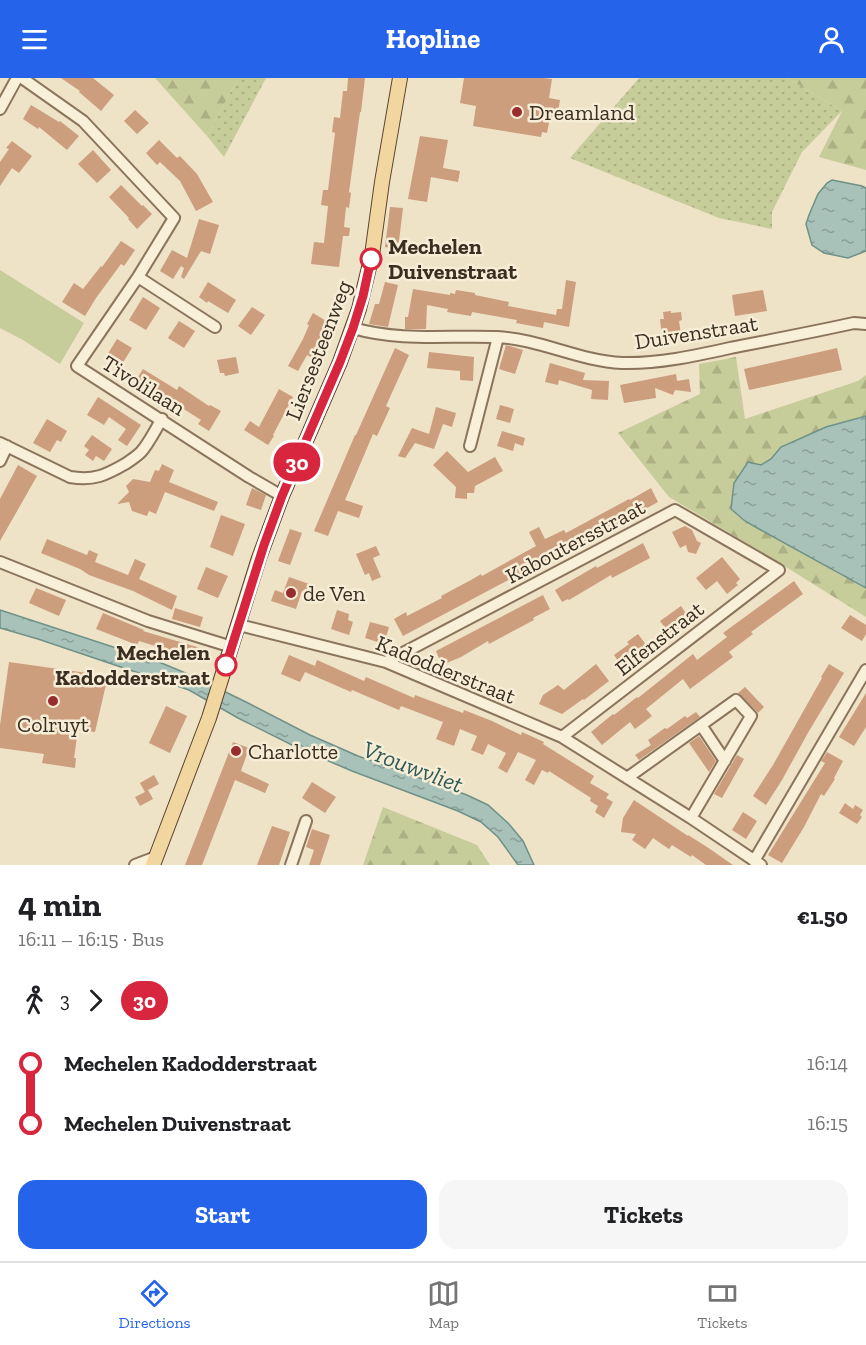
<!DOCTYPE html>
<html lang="en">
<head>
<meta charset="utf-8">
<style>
  body { margin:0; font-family:"Zilla Slab",serif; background:#f6f6f6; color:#202124; height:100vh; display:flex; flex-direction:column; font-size:22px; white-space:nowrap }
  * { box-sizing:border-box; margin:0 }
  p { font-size:20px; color:#757577 }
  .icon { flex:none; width:33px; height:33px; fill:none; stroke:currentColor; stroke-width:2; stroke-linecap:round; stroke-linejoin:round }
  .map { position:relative; height:787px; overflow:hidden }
  .panel { display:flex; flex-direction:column; background:#fff; flex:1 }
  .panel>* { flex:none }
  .badge { padding:0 12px; border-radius:20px; font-size:21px; line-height:39px }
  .map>.badge { position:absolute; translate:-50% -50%; box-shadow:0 0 0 3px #fff }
  .legs { display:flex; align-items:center; gap:9px; height:66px; padding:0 18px; font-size:20px }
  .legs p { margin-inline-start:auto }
  .summary { display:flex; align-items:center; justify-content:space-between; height:102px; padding:0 18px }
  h1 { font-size:33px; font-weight:800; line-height:45px }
  .cta { display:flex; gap:12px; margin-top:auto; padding:12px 18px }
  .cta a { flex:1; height:69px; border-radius:18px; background:#2563eb; color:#fff; font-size:24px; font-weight:800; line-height:69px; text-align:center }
  .cta a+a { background:#f6f6f6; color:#202124 }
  ul { padding:0 18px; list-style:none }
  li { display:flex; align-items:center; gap:21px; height:60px; font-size:22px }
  li i { display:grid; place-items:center; width:9px; height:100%; margin:0 8px; background:currentColor }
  li i::after { content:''; width:15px; height:15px; margin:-8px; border:4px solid; border-radius:50%; background:#fff }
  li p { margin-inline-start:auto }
  li:first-child i { background:linear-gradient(#0000 50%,currentColor 0) }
  li:last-child i { background:linear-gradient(currentColor 50%,#0000 0) }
  header { display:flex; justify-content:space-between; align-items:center; height:78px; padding:0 18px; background:#2563eb; color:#fff; font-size:27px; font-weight:800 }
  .dock { display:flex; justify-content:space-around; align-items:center; height:84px; border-top:2px solid #e0e0e0; background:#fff; font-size:16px; color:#757577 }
  .dock a { display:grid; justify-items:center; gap:3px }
  .dock .on { color:#2563eb }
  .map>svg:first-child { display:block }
  .grass { fill:url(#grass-dots) }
  .forest { fill:url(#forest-firs) }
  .green { fill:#c7cd9a }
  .water { fill:url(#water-ripples); stroke:#6e9188; stroke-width:1.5 }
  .building { fill:#cc9e7d }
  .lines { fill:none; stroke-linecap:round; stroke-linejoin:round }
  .minor-casing { stroke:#8a745c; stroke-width:14 }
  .major-casing { stroke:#584330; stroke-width:16 }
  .minor { stroke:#f9f0da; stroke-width:10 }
  .major { stroke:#f1d79f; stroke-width:14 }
  .line-1-casing { stroke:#fff; stroke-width:14 }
  .line-1 { stroke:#d7263d; stroke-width:9 }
  .poi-dot { fill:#992c2d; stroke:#f6edd6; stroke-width:2 }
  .stop-1-dot { fill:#fff; stroke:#d7263d; stroke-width:3 }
  .labels { text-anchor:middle; stroke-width:5; stroke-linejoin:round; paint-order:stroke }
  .poi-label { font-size:22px; fill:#3b2d20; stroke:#f6edd6; text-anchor:start }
  .stop-label { font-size:22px; font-weight:bold; fill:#3b2d20; stroke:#f6edd6; text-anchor:start }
  .street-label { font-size:22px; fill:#3b2d20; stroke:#f6edd6 }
  .water-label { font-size:24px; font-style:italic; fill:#2f5a57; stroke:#f6edd6 }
</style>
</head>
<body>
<header><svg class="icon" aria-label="menu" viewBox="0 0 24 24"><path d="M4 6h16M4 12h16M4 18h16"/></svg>Hopline<svg class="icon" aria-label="person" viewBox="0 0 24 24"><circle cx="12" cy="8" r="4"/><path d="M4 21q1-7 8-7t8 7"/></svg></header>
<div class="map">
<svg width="866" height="787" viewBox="0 0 866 787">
  <defs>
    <pattern id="grass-dots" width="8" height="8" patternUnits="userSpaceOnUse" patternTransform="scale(1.5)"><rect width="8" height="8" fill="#c7cd9a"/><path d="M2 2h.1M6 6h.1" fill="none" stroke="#acb084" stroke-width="1.8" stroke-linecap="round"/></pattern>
    <pattern id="forest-firs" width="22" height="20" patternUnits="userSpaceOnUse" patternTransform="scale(1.5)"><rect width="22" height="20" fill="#c7cd9a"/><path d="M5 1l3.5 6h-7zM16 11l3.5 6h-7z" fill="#acb084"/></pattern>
    <pattern id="water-ripples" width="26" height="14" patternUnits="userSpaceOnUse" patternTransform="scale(1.5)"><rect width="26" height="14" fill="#a8c2ba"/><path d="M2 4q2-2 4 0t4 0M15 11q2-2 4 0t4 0" fill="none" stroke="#8a9e97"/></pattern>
  </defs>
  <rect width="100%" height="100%" fill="#eee2c7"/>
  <path class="grass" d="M238 0H266L224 79 207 58Z
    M639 0H787L842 33 802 74 772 134V151L719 140 570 80Z"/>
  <path class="forest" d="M155 0H238L207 58Z
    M787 0H866V92L819 79 842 33Z
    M736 279 745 341 858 303 866 297V338L857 340 781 369 771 381 761 387 759 451 866 510V539L786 489 669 419 618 355 700 316 699 286Z
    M383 729 477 767 490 787H363Z"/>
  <path class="green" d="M0 192 84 245 60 286 23 262 0 250Z"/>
  <path class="water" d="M832 102 862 108 866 110V173L848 180 824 175 812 167 806 146 809 137 818 116 827 105Z
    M866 338V510L759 451 745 443 731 431 734 405 748 384 761 387 771 381 781 369 826 349Z
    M0 532 159 584 195 599 248 625 310 657 358 678 467 717 488 727 509 746 523 763 534 787H518L498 759 481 744 458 733 352 693 298 670 238 640 189 612 38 561 0 550Z"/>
  <path class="building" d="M61 0H93L114 17 101 33 79 14 80 13Z
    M348 0H365L361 34H360L349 114 351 115 349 130 346 129 344 149 350 150 349 158H343L339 189 311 186 314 164 324 165 328 128 321 127 323 112H328L335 55 332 54 334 39 340 40 343 13H347Z
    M464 0H543L552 1 549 20 560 22 557 40 550 39 547 55 542 54 541 59 473 48 476 28 460 25Z
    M31 27 59 44 60 43 79 58 67 72 39 49 38 51 23 41Z
    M135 32 149 45 137 56 124 43Z
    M420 58 448 62 443 90 460 93 458 104 431 99 427 124 408 121Z
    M159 62 177 80 180 78 197 96 213 124 196 133 180 103 160 84 157 87 146 75Z
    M12 63 32 78 19 95 12 90 0 108V84L9 71 6 70Z
    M93 72 111 92 97 105 78 86Z
    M121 107 142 128 143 127 152 136 137 151 128 141 129 140 109 119Z
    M390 129 403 130 398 171 385 169Z
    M199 141 219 147 210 176 201 173 184 201 181 199 184 190 181 188 173 201 160 193 172 172 187 180Z
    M121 163 135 172 124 188 121 186 96 220 85 238 62 224 74 205 83 211 101 188 102 189Z
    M566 202 576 204 569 249 544 244 543 250 516 245 517 242 472 234 471 238 447 234 448 231 427 227 426 251H405V239H408L413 211 450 217V215L455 216 456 212 475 215V217L509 224 508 228 556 237 557 231H562Z
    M208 204 236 222 228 235 208 223 207 225 199 219Z
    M385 204 398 207 388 249 369 246 375 226H379Z
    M763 212 767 233 735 238 732 217Z
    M143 219 160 230 146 252 129 242Z
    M252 229 265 237 251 257 238 248Z
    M671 233V235L681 234 682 242 679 243 681 257 662 259 660 241H664L663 234Z
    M313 235 328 244 311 279 307 277 298 293 288 288 303 261 309 247 307 246Z
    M179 243 195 253 184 270 168 260Z
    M117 261 132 270 119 291 104 282Z
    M506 267 523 272 515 296 499 291Z
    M395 270 409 277 386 328 390 330 377 358 373 356 345 422 363 428 359 440 338 433 328 458 314 453 355 357H356Z
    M837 270 842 292 749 312 744 291Z
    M429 274 474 279 473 303 460 302V293L427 290Z
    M236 279 239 295 225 298 224 295H220L217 282Z
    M550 285 585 295 583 302 609 303 608 322 591 321 592 312 559 302 558 307 545 304Z
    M143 291 177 312 179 308 209 328 210 327 221 333 209 353 198 346 201 342 179 328 177 331 135 304Z
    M676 296 677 303 689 301 691 314 675 312 673 317 655 310 656 320 624 325 620 307Z
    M279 311 293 319 273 357 274 358 268 367 244 352 250 343 259 349Z
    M98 319 141 347 127 368 118 362 126 351 109 339 104 347 87 337Z
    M500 327 514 331 510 345 496 341Z
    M436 329 456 335 452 349 443 346 434 371 415 365 405 380 398 378 412 350 429 356Z
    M47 341 67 353 61 364 57 362 50 374 33 365Z
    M502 353 525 360 523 368 515 365 513 373 497 368Z
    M92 357 112 371 104 383 96 378 93 383 85 377 89 372 84 368Z
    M447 373 468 394 495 379 503 393 475 408 474 415H467V421L455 420 456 409 433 387Z
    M162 386 174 392 169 404 218 424 214 433 165 414 156 436 149 433 147 438 132 433 129 424 117 426 129 414 126 408 133 401 150 404 155 392 159 393Z
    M18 387 37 398 0 463V421Z
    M252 410 266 417 261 432 246 427Z
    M651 410 658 424 572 471 552 481 551 480 497 508 403 558 394 541 406 534 407 538 442 520 441 518 471 502 481 496 482 498 536 468 529 454 539 449 545 461 564 452 566 455 629 421 630 422Z
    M221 437 245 446 233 478 210 469Z
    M685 448 692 452 697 463 701 465 696 476 688 474 686 467 680 470 672 454Z
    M290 451 302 455 290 487 278 483Z
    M47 461 87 477 89 472 98 476 95 484 128 497 135 481 146 486 139 501 177 518 172 532 133 513 89 497 80 491 41 475Z
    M643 465 650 480 612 500 611 497 569 522 568 521 562 524 555 512 596 488 597 490Z
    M376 468 380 477 373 480 381 499 372 503 369 495 365 497 356 476Z
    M722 479 740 501 736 505 738 507 727 516 717 503 706 512 696 500Z
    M206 489 228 498 218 520 197 511Z
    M289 499 315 508 311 517 302 513 296 531 271 523 275 512 283 515Z
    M794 503 803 516 751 554 753 556 729 574 733 579 690 611 683 601 646 631 652 638 635 651 630 644 602 667 591 654 613 636 614 637 637 619 638 620 693 576 697 582 727 559 723 555Z
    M36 510 66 522 59 538 29 525Z
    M543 517 550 531 533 540 534 542 489 566 488 563 461 579 442 587 436 573Z
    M681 528 691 543 671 558 660 543Z
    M175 530 203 539 200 549 172 541Z
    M337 532 349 536 348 542 353 544 349 557 331 551Z
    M103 535 144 552 143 553 207 572 204 583 139 563 137 567 96 551Z
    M850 537 866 547V556L862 563 841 550Z
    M370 544 389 549 384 566 365 560Z
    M638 556 650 572 623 590 614 577 629 566 627 564Z
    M289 577 315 588 317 582 364 603 366 599 414 620 415 617 463 635 464 632 492 643 521 657 522 654 544 664 543 666 594 698 590 705 609 716 606 720 613 724 604 740 595 734 598 728 590 723 591 720 549 693 548 695 542 692 534 707 525 702 536 682 518 674 507 695 498 690 506 675 488 666 483 677 471 672 477 658 460 651 454 668 436 661 443 644 401 628 399 632 352 612 351 614 305 594 300 604 281 596Z
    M9 584 108 598 95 654 78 652 74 680H76L75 690 42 685 44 676 0 670V647Z
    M596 586 609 603 584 622 583 621 562 636 539 626 543 617 558 607 564 612Z
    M829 586 844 595 809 653 782 702 766 727 753 718 773 687 822 600 821 599Z
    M745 609 764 629 758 635 738 615Z
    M866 615V649L854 668 839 659Z
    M166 628 187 638 170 675 149 665Z
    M696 634 700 639 639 682 635 677 651 667 648 662 665 650 667 651 685 638 687 640Z
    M699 658 716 683 709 694 689 665Z
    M233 664 249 670 241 693 269 706 265 715 235 702 202 787H185Z
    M827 674 843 683 834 700 835 701 824 718 821 716 804 749 782 785 768 777 825 685 821 683Z
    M737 677 744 681 722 720 714 716Z
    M154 697 159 706 148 712 153 721 140 728 135 719 145 714 140 705Z
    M312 704 336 719 325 735 302 720Z
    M634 722 688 758V757L707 769 733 787H706L692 777 691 779 672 767 669 771 653 760 645 771 632 762 636 756 621 754 623 740Z
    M845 725 853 731 855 727 863 732 860 737 862 739 857 746 839 735Z
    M743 734 757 743 746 761 732 752Z
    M272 748 290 754 279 787H257Z
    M312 751 330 757 320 787H309L314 772 306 769Z"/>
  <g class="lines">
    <g class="minor-casing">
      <path id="minor" d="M22 0 83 43 174 140 138 199 77 288 249 399 282 418
        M0 31 17 0
        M138 199 215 249
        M353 250C401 264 448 257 497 259 540 261 579 283 622 285 658 286 694 278 730 270 771 262 813 254 854 245L866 246
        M0 365 70 399C94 403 106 397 125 386 131 382 136 379 141 374 149 365 155 352 162 341
        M470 368 498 259
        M0 383 7 368
        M0 484 148 543 232 569
        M239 547 386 584 562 659 691 740 761 787
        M386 584 675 432 779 492 562 659
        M701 647 725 683
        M627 700 736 622 751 638 691 740
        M754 783 866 592
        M135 787 156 779
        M291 787 306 743"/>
    </g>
    <g class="major-casing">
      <path id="major" d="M153 787 209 640 259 480 282 418 340 284 359 231 372 177 382 104 400 0"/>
    </g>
    <use href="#minor" class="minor"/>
    <use href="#major" class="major"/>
  </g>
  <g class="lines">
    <g class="line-1-casing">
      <path id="line-1" d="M226 587 264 467 282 418 340 284 353 250 363 218 371 181"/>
    </g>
    <use href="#line-1" class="line-1"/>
  </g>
  <g class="poi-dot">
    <circle cx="517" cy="34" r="6"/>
    <circle cx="291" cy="515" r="6"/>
    <circle cx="53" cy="623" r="6"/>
    <circle cx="236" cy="673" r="6"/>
  </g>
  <g class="stop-1-dot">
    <circle cx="371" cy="181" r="10"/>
    <circle cx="226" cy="587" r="10"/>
  </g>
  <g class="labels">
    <g class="poi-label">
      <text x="529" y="42">Dreamland</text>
      <text x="303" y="523">de Ven</text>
      <text x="53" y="654" text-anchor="middle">Colruyt</text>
      <text x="248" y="681">Charlotte</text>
    </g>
    <g class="stop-label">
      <text x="388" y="176">Mechelen<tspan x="388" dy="25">Duivenstraat</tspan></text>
      <text x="210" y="582" text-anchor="end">Mechelen<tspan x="210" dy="25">Kadodderstraat</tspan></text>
    </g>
    <g class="street-label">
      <text transform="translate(696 254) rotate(-9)" y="8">Duivenstraat</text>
      <text transform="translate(318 272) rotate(-69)" y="8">Liersesteenweg</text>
      <text transform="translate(144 307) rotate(32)" y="8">Tivolilaan</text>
      <text transform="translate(575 463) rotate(-28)" y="8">Kaboutersstraat</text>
      <text transform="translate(659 560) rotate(-38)" y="8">Elfenstraat</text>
      <text transform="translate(446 591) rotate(22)" y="8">Kadodderstraat</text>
    </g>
    <g class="water-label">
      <text transform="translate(413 689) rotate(21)" y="8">Vrouwvliet</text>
    </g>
  </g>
</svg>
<b class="badge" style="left:297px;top:384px;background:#d7263d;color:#fff">30</b>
</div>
<section class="panel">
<div class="summary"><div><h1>4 min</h1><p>16:11 – 16:15 · Bus</p></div><b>€1.50</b></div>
<div class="legs"><svg class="icon" aria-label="walk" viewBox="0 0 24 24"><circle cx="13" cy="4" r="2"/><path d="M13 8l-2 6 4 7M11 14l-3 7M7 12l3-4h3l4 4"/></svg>3<svg class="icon" aria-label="forward" viewBox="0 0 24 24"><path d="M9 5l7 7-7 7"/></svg><b class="badge" style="background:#d7263d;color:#fff">30</b></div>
<ul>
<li><i style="color:#d7263d"></i><b>Mechelen Kadodderstraat</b><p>16:14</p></li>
<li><i style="color:#d7263d"></i><b>Mechelen Duivenstraat</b><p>16:15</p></li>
</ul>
<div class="cta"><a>Start</a><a>Tickets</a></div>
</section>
<nav class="dock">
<a class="on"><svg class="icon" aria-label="directions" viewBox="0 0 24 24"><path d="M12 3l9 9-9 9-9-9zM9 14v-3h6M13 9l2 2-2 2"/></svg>Directions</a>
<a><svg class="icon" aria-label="map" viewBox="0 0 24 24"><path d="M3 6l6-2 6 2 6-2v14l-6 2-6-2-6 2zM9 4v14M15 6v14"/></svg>Map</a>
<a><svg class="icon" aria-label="tickets" viewBox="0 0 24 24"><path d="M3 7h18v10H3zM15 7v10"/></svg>Tickets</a>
</nav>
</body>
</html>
